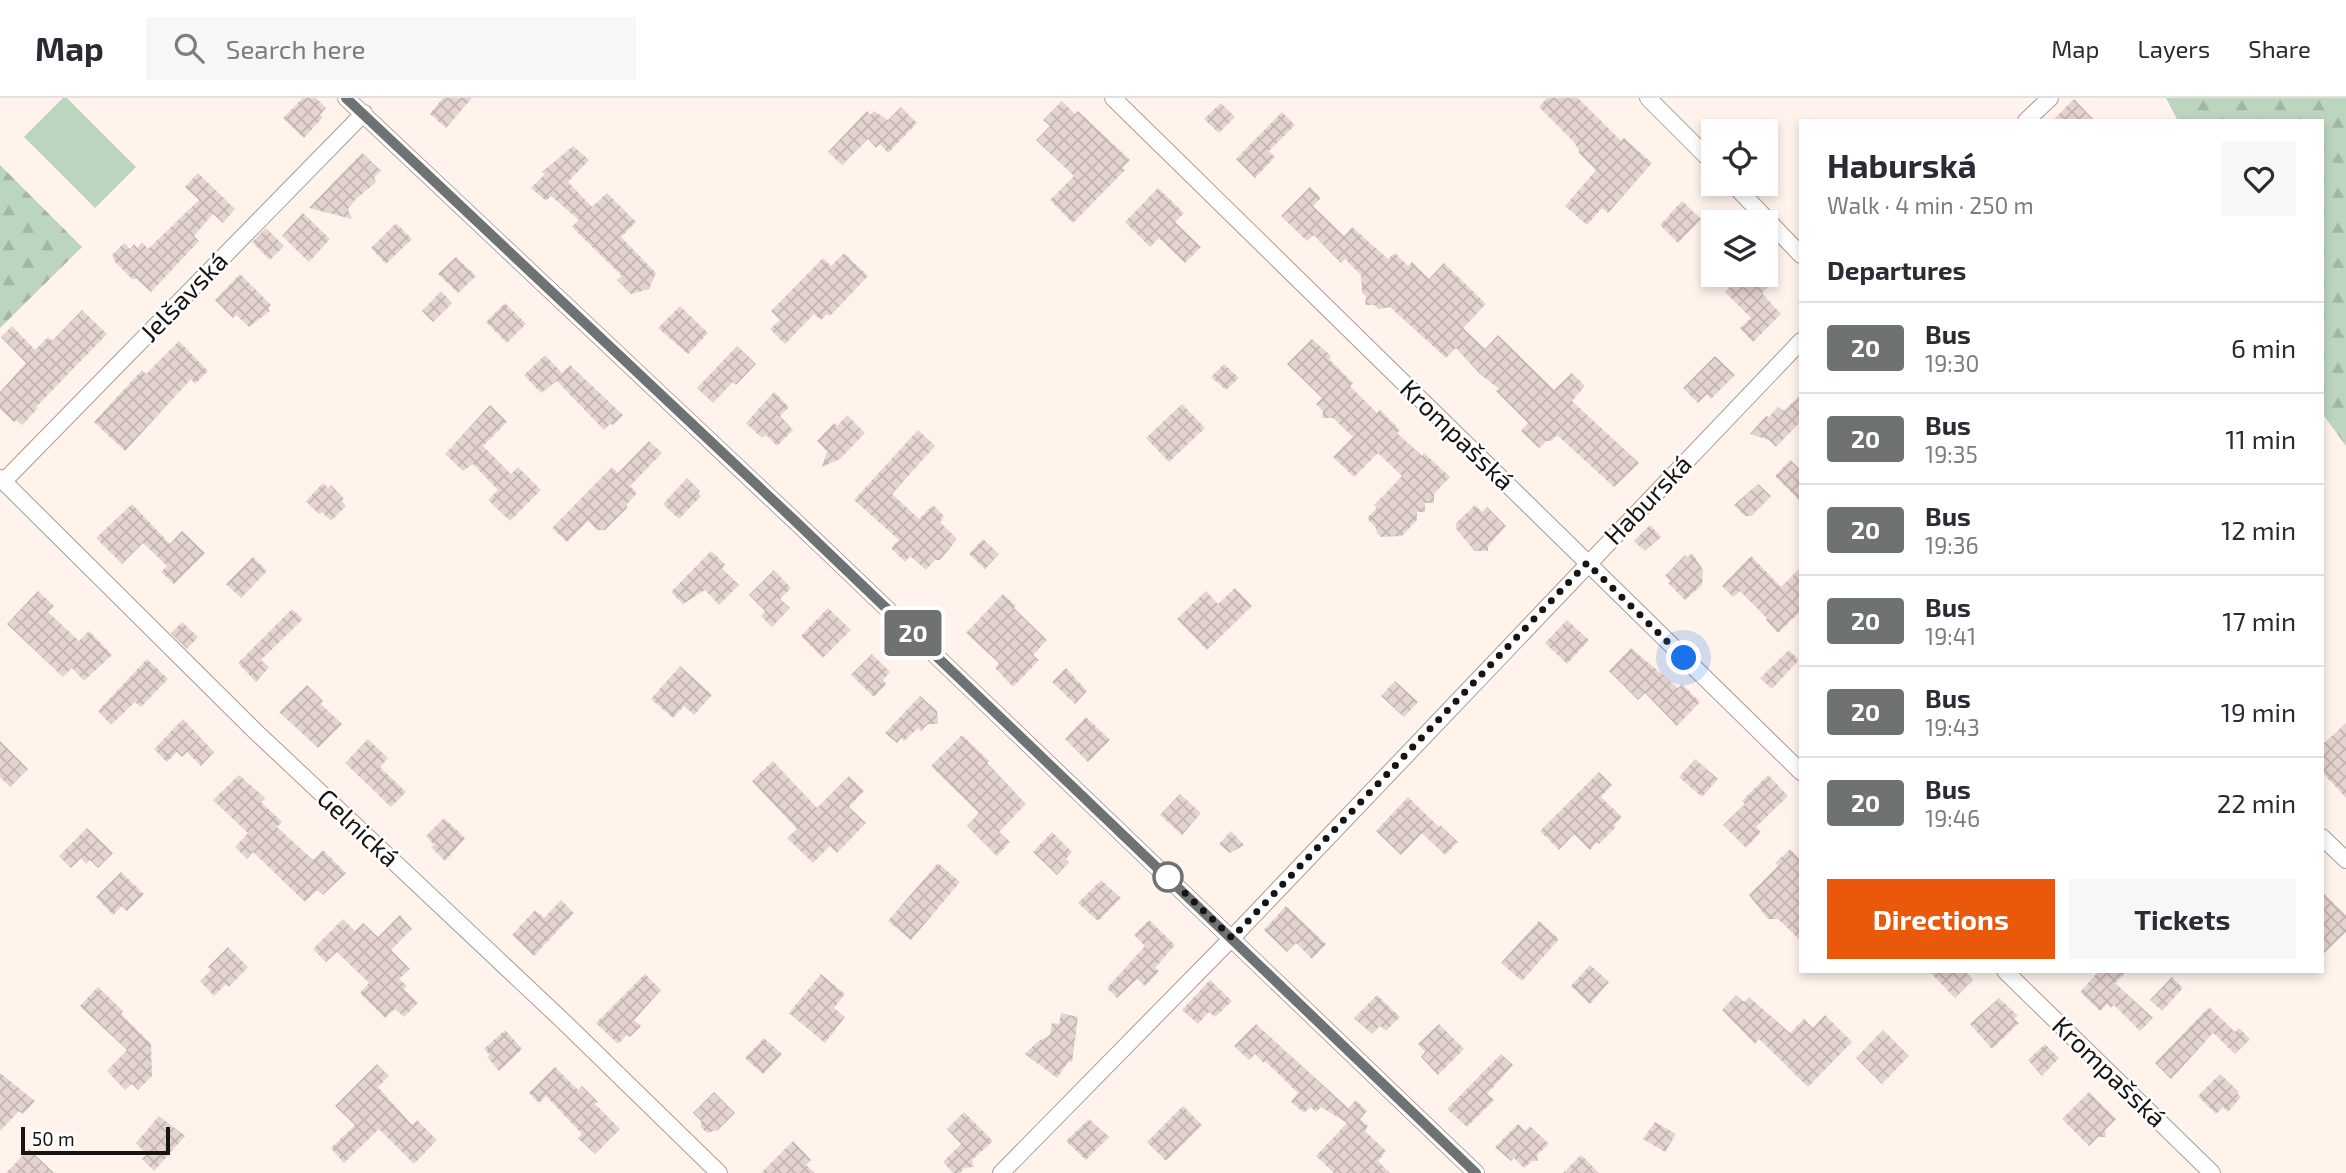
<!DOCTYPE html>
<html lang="en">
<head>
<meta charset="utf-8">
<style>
  body { margin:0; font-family:"Exo 2",sans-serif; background:#f7f7f7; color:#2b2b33; height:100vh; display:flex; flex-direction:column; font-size:26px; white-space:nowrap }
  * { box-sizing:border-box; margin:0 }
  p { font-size:23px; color:#7c7c81 }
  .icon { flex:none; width:38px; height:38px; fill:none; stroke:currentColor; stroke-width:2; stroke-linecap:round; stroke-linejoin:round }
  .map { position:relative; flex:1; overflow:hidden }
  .panel { position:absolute; left:1799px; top:21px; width:525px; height:854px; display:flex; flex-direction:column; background:#fff; border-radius:0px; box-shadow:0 4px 10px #0003 }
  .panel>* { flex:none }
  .badge { padding:0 14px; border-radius:5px; font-size:24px; line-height:46px }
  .tools { position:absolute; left:1701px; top:21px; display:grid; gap:14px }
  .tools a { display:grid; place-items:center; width:77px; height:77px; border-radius:0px; background:#fff; box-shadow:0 4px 10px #0003; font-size:35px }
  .scale { position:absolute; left:21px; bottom:18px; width:149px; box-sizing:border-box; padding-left:7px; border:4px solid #191411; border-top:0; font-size:19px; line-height:24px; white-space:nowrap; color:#191411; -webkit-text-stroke:5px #fff; paint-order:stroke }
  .you { position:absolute; width:35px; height:35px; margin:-18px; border:5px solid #fff; border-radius:50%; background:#1a73e8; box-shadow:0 0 0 10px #1a73e833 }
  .map>.badge { position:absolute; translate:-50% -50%; box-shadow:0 0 0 4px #fff }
  h2 { padding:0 28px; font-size:26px; line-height:63px }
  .round { display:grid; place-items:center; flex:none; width:74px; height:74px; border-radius:0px; background:#f7f7f7 }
  .headline { display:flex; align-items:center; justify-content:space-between; height:119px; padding:0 28px }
  h1 { font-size:33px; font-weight:700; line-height:52px }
  .button { display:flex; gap:14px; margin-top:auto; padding:14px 28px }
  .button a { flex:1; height:80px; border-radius:0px; background:#ea580c; color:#fff; font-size:28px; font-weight:700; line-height:80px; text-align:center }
  .button a+a { background:#f7f7f7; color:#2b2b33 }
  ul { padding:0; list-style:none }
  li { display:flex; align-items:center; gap:21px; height:91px; padding:0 28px; border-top:2px solid #e1e1e2 }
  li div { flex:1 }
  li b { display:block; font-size:26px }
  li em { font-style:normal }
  li .badge { min-width:77px; font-weight:700; text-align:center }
  header { display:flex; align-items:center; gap:42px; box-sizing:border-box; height:98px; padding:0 35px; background:#fff; border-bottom:2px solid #e1e1e2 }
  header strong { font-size:33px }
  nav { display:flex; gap:38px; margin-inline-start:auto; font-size:24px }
  .search { width:490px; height:63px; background:#f7f7f7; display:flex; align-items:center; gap:18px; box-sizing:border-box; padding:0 24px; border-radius:0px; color:#7c7c81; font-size:26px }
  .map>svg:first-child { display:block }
  .forest { fill:url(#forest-firs) }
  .pitch { fill:#bcd5bf }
  .building { fill:url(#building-cross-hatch) }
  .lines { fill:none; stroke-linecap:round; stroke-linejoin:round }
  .street-casing { stroke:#aa9c94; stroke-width:18 }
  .street { stroke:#fff; stroke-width:16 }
  .line-casing { stroke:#fff; stroke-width:16 }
  .line { stroke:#6f7273; stroke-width:10 }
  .walk { stroke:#191411; stroke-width:7; stroke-dasharray:0 12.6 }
  .stop-dot { fill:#fff; stroke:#6f7273; stroke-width:3.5 }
  .labels { text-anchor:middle; stroke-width:5; stroke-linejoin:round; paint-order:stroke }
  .street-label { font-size:26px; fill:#191411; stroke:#fff }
</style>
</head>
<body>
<header>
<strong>Map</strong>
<div class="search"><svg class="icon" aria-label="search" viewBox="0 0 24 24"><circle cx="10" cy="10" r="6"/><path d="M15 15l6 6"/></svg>Search here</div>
<nav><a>Map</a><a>Layers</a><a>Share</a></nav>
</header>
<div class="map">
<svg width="2346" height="1075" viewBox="0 0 2346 1075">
  <defs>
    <pattern id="forest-firs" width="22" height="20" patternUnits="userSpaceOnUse" patternTransform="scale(1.75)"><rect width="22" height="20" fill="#bcd5bf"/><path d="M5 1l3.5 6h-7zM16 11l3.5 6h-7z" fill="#a1b6a3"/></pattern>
    <pattern id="building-cross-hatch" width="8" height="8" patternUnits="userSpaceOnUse" patternTransform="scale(1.75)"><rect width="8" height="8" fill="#e4d3ce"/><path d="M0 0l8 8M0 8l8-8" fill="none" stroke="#c3b4b0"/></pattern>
  </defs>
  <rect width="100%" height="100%" fill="#fff3ec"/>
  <path class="forest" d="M2166 0H2346V348L2322 315V23H2178Z
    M0 67 82 149 0 230Z"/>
  <path class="pitch" d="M63 0H67L136 69 95 110 24 39Z"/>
  <path class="building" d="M303 0H316L326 10 320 17 323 19 304 40 283 20Z
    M443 0H472L446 30 430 16Z
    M1547 0H1578L1621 43 1624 40 1652 65 1608 115 1602 110 1587 127 1565 108 1596 72 1579 55V52L1573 43 1539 9Z
    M2074 1 2095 23H2052Z
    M1062 3 1075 16 1078 13 1130 62 1122 70 1125 72 1073 125 1050 102 1074 78 1036 42 1050 28 1043 22Z
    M1221 5 1235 19 1219 35 1204 21Z
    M901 9 917 25 888 55 880 46 876 50 868 41 842 67 828 54 867 13 870 17 874 13 888 22Z
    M1282 14 1295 27 1269 53 1275 59 1255 80 1236 61Z
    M573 48 589 62 568 84 592 109 607 95 636 124 621 139 656 175 649 191 631 196 617 182 622 178 572 129 579 122 551 98 546 103 531 90 545 76 542 74Z
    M362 55 381 73 374 79 376 84 355 102 348 111 352 121 309 110Z
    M198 75 235 111 223 125 213 116 194 138 199 143 151 194 137 181H132L115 164 112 157 124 145 130 151 134 146 137 150 142 144 148 151 199 102 185 89Z
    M1310 89 1321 100 1313 108 1344 138 1352 129 1388 161 1395 155 1408 168 1412 164 1429 181 1444 165 1486 206 1463 230 1485 251 1498 237 1554 292 1572 275 1585 288 1572 303 1639 365 1614 389 1557 337 1551 343H1546L1539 350 1521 333 1528 325 1496 293 1499 291 1479 275 1456 250 1446 260 1390 209 1378 211 1375 207H1365L1366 198 1362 195 1361 177 1345 161 1341 165 1314 137 1307 143 1281 118Z
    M1158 90 1184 115 1175 124 1201 149 1185 165 1159 140 1150 149 1125 124Z
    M1682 103 1701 121 1678 145 1660 127Z
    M303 115 330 141 309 164 282 138Z
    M396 125 412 141 386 166 371 150Z
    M266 130 284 148 270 162 252 144Z
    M844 155 868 178 830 218 827 216 821 222 814 216 785 246 770 231 780 222 771 213 823 160 831 168Z
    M456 159 476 178 458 195 438 176Z
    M240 176 271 207 268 210 270 213 249 229 236 217 233 220 215 202Z
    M1741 177H1756L1768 189 1762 195 1781 216 1753 244 1740 230 1751 220 1725 194Z
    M441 193 452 205 433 224 422 213Z
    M505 205 526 226 507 245 486 224Z
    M680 208 708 235 688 256 658 230Z
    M82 212 107 236 36 309 38 310 22 327 16 322 14 324 0 311V294L26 265 1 239 12 228 35 252 48 239 52 243Z
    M1312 241 1331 258 1329 261 1353 285 1350 288 1377 315 1380 312 1400 332 1397 335 1422 358 1424 355 1450 379 1434 396V405H1425V414H1417V422L1402 438 1381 439 1377 435 1376 430 1367 420 1377 410 1374 407 1402 378 1378 355 1354 379 1333 359 1353 339 1333 320H1322L1323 313 1316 306 1322 300 1287 266Z
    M179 243 208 273 195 286 191 281 125 353 94 324 142 272 146 276Z
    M737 248 756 266 736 287 733 284 713 305 697 290Z
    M545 257 562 275 570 267 623 317 613 327 610 326 604 332 557 283 541 295 524 277Z
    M1715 258 1735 277 1711 301 1707 296 1698 305 1683 290Z
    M1224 266 1239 280 1226 292 1211 279Z
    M774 294 789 309 780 318 793 332 777 348 766 337 762 340 746 325Z
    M1801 297V323L1776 349 1769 342 1750 336 1766 318 1769 319 1778 309 1783 313Z
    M1182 306 1205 330 1169 364 1146 340Z
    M490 307 507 324 483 348 511 376 518 369 541 392 510 423 488 402 498 392 473 366 463 373 445 356Z
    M847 317 865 335 840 361 822 369 827 353 817 343 834 325 837 328Z
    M918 332 935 348 892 396 919 421 933 407 944 418 940 424 957 441 940 462H935L926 472 910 458 905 464 891 450 899 442 854 402Z
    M649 343 662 355 630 388 637 395 627 406V410L605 432H597L588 423 567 444 552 430 612 369 618 375Z
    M1790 362 1801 372V404L1775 378Z
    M687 380 700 393 698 395 701 398 679 421 663 406Z
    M323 385 328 390 331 387 344 401 342 403 346 408 331 423 322 414 319 416 306 403Z
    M1758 386 1771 398 1751 418H1745L1734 407Z
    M132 406 170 446 182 433 205 455 174 486 161 474 167 468 143 445 122 466 96 440Z
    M1475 407 1482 414 1487 409 1506 428 1488 448V453H1475L1456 431V425Z
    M1650 427 1661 439 1645 453 1634 443Z
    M983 441 999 456 985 471 969 456Z
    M711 453 725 466 722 471 739 487 719 507 705 492 683 506 671 494Z
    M1692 455 1703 472 1702 487 1685 502 1668 485 1670 483 1665 478 1685 457 1688 459Z
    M1751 458 1781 489 1801 469V513L1778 535 1766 522 1767 520 1740 493 1733 499 1722 488Z
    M253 459 267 473 241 500 226 486Z
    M774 472 791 490 780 501 790 510 772 529 761 518 765 513 749 497Z
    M1235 490 1252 508 1207 552 1177 521 1206 493 1218 506Z
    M38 493 54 508 48 514 79 543 89 533 112 557 84 583 72 570 63 579 7 526Z
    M1003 496 1016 508 1014 510 1047 542 1033 557 1039 562 1013 589 995 570 999 565 966 535Z
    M828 510 851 532 823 560 801 538Z
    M292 511 303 521 261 562 269 569 256 584 238 565Z
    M1567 522 1589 542 1567 566 1545 545Z
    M182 524 198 539 187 551 171 535Z
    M1631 550 1678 590 1682 586 1700 604 1677 628 1645 595 1638 602 1609 573Z
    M1789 552 1799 562 1772 591 1760 580Z
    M872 556 890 574 883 582 886 586 874 599 851 577Z
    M147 561 168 581 141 609 135 604 111 627 98 613Z
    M680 568 712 597 694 617 684 608 673 620 651 601Z
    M1066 570 1087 593 1075 606 1052 584Z
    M1395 583 1418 604 1404 619 1381 598Z
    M307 587 323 603 321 606 342 626 318 650 279 614Z
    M920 598 937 613 938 626H928L921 633 918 630 904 643 901 640 897 645 885 635Z
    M1086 619 1110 642 1088 664 1065 641Z
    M183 621 214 654 201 668 187 654 182 659 177 654 167 664 154 651Z
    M2346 625V700L2322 674V647Z
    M962 637 989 663 987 665 1026 706 999 734 1010 744 997 758 967 728 979 715 931 668Z
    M368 641 388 660 380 669 406 694 391 709 345 665Z
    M0 643 28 671 10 689 0 679Z
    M1695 661 1718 681 1702 699 1679 679Z
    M773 663 817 710 849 678 864 693 849 709 866 725 837 755 830 748 813 765 787 740 797 731 752 683Z
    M1599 674 1612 687 1601 699 1622 719 1614 727 1616 729 1599 746 1597 744 1590 752 1574 736 1559 752 1540 733Z
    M239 677 265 700 261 704 282 724 277 729 313 762 323 752 346 775 323 797 317 792 305 804 253 754 247 761 235 749 248 735 213 702Z
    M1768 677 1788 698 1756 729 1761 734 1746 750 1723 727 1745 706 1742 703Z
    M1180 696 1201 715 1182 737 1160 717Z
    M1408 699 1439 729 1440 727 1458 744 1445 757 1422 735 1401 757 1376 733Z
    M444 720 465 740 445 763 431 749 434 747 426 738Z
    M87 730 113 755 98 770 90 762 86 766 81 760 71 770 59 758Z
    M1231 733 1244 747 1230 755 1219 746Z
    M1052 734 1072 754 1066 761 1069 764 1057 777 1033 754Z
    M1790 751 1801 762V843L1778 821H1768L1749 797 1778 768 1775 765Z
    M938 765 960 784 911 842 888 823Z
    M121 774 144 796 127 813 122 808 113 817 96 799Z
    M1101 782 1121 800 1098 823 1078 805Z
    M2322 794 2346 817V834L2322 857Z
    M561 802 574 815 534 858 512 837 535 812 544 820Z
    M1286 808 1326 846 1312 861 1296 845 1287 854 1264 832Z
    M400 817 412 831 391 852 410 871 399 881 407 888 404 891 418 905 404 919 395 911 385 920 360 895 369 885 337 854 326 864 313 851 343 821 355 833 363 825 378 839Z
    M1149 822 1175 847 1155 870 1159 873 1145 888 1137 881 1117 900 1107 890 1145 848 1134 837Z
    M1539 823 1559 841 1522 883 1501 865Z
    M228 849 248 869 229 889 226 886 214 898 200 883 211 872 208 869Z
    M1590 867 1609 884 1590 906 1571 888Z
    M1929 873H1965L1973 882 1955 900Z
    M2099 873H2127L2115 885 2153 920 2140 933 2114 907 2111 910 2107 906 2100 913 2080 894Z
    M645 876 661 892 634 922 641 928 630 939 627 937 618 946 596 925Z
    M821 876 845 896 834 910 845 919 825 945 789 915Z
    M2172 879 2183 890 2162 913 2150 902Z
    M1210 882 1232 903 1215 919 1209 914 1198 926 1182 912Z
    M98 889 123 913 121 916 151 946 152 978 138 992 132 986 125 992 107 973 127 952 80 908Z
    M1377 897 1400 919 1386 933 1380 928 1372 936 1354 920Z
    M1736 897 1744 904 1749 899 1790 935 1804 921 1813 930 1825 917 1852 944 1808 989 1759 941 1755 946 1722 912Z
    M1999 900 2018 918 2014 921 2019 925 1992 951 1970 926Z
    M2209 909 2235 934 2239 930 2250 941 2235 956 2213 935 2171 981 2155 965Z
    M1061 915 1078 919 1072 964 1069 963 1057 980 1025 956 1037 944 1050 937 1052 925 1059 926Z
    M1256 926 1348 1010 1356 1002 1367 1013 1360 1021 1368 1028 1365 1033 1386 1053 1378 1063 1390 1075H1334L1316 1058 1347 1025 1321 1009 1316 1014 1310 1009 1304 1015 1291 1004 1298 995 1265 963 1264 965 1255 956 1249 962 1234 948Z
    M1439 926 1464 951 1438 977 1421 959 1425 954 1418 946Z
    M505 932 522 951 499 973 487 959 490 957 484 951Z
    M1883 932 1909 958 1882 986 1856 960Z
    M764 940 782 956 763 976 745 960Z
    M2045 946 2059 960 2042 978 2028 962Z
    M1501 956 1513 967 1487 996 1494 1002 1467 1029 1447 1011Z
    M377 966 389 978 378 989 412 1027 417 1022 437 1042 414 1066 379 1031 344 1065 331 1050 355 1027 335 1008Z
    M555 969 578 992 582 988 598 1004 595 1006 620 1031 595 1056 578 1040 582 1036 546 998 539 1005 529 995Z
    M0 975 35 1003 23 1016 19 1013 0 1033Z
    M2220 976 2239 994 2237 995 2241 999 2228 1014 2223 1009 2216 1016 2198 998Z
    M714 994 735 1015 718 1032 707 1035 701 1029V1023L693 1015Z
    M2089 994 2116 1021 2105 1032 2106 1039H2098L2089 1048 2062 1021Z
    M1183 1008 1202 1027 1166 1063 1147 1044Z
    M964 1014 993 1043 972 1062 974 1069 964 1070 960 1075H953L943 1064 961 1046 947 1031Z
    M159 1018 185 1038 154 1073 142 1061 147 1056 136 1045Z
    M1089 1021 1109 1039 1086 1062 1066 1043Z
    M1655 1024 1676 1036 1665 1054 1643 1041Z
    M1518 1026 1525 1033 1530 1028 1549 1046 1537 1057 1538 1063H1532L1524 1070 1514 1060 1511 1063 1495 1049Z
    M793 1043 811 1062 806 1067 815 1075H761Z
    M29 1051 54 1075H6Z
    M1581 1057 1599 1075H1563Z"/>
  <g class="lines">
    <g class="street-casing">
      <path id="street" d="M346 0 813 440 1476 1075
        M1113 0 1801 674
        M1648 0 1713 65
        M2026 23 2050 0
        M1733 86 1801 157
        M0 380 255 633 563 923 719 1075
        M3 384 364 15
        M2322 739 2346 762
        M2005 873 2212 1075
        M1001 1075 1232 840 1801 243"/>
    </g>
    <use href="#street" class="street"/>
  </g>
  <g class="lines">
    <g class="line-casing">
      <path id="line" d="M346 0 793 421 1476 1075"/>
    </g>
    <use href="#line" class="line"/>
    <path class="walk" d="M1168 779 1163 774 1232 840 1587 465 1684 560"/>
  </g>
  <circle class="stop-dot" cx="1168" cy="779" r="14"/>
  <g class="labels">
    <g class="street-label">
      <text transform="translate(184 199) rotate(-46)" y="9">Jelšavská</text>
      <text transform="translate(1457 337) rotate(44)" y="9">Krompašská</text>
      <text transform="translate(1648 402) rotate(-46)" y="9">Haburská</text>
      <text transform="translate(358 730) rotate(43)" y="9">Gelnická</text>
      <text transform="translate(2109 974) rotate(44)" y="9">Krompašská</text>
    </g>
  </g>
</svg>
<div class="tools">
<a><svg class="icon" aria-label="locate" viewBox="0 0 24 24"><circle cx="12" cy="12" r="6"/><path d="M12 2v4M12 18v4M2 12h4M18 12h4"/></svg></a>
<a><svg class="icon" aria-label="layers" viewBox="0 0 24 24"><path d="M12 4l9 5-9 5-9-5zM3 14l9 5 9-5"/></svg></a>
</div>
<div class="scale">50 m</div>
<div class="you" style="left:1684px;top:560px"></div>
<b class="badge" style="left:913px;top:535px;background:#6f7273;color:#fff">20</b>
<section class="panel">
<div class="headline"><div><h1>Haburská</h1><p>Walk · 4 min · 250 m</p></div><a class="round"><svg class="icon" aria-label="heart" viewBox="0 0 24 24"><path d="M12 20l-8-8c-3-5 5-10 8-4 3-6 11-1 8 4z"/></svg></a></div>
<h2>Departures</h2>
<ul>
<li><span class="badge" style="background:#6f7273;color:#fff">20</span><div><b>Bus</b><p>19:30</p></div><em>6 min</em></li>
<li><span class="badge" style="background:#6f7273;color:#fff">20</span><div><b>Bus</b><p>19:35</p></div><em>11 min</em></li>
<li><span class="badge" style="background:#6f7273;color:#fff">20</span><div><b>Bus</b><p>19:36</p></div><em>12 min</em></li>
<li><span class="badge" style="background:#6f7273;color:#fff">20</span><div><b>Bus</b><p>19:41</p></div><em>17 min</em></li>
<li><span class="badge" style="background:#6f7273;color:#fff">20</span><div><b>Bus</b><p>19:43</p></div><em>19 min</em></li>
<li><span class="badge" style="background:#6f7273;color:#fff">20</span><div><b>Bus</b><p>19:46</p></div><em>22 min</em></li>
</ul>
<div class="button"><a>Directions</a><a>Tickets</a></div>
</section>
</div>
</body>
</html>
